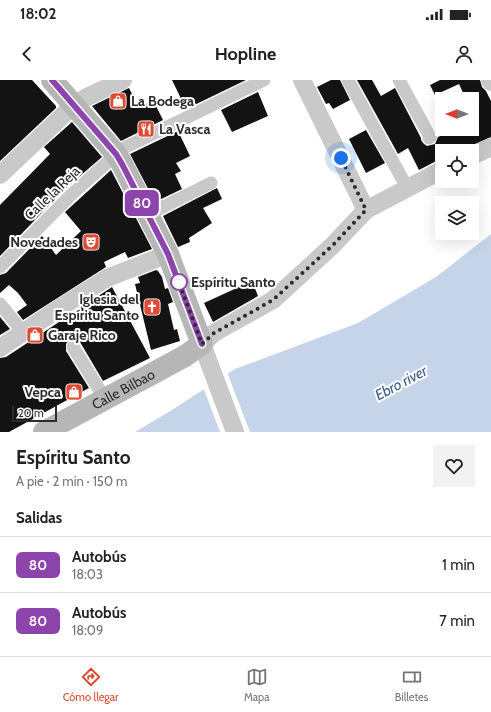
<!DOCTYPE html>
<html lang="es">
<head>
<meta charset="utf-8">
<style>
  body { margin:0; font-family:Cabin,sans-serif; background:#f2f2f2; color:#222; height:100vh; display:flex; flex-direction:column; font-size:15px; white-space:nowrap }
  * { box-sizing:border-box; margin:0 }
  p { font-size:13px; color:#767676 }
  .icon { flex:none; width:22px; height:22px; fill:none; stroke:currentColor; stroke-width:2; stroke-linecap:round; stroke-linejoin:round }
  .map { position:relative; height:352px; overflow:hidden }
  .side { display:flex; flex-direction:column; background:#fff; flex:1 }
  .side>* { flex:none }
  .badge { padding:0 8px; border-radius:6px; font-size:14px; line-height:26px }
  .needle { width:26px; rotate:270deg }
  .controls { position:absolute; left:435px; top:12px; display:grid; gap:8px }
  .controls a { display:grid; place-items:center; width:44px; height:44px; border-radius:0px; background:#fff; box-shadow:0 4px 16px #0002; font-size:20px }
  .scale { position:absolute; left:12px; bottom:10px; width:45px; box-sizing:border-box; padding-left:4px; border:2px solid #2c2c2c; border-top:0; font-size:11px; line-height:14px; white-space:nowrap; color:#2c2c2c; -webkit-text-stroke:3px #fff; paint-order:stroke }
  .you { position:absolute; width:20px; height:20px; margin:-10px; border:3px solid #fff; border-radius:50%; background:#1a73e8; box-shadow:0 0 0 6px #1a73e833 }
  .map>.badge { position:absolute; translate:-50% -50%; box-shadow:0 0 0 2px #fff }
  h2 { padding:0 16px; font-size:15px; line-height:36px }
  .round { display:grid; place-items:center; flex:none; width:42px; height:42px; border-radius:0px; background:#f2f2f2 }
  .head { display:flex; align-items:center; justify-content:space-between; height:68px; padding:0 16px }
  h1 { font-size:19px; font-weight:700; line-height:30px }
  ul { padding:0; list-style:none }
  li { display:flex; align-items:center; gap:12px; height:56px; padding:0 16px; border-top:1px solid #e0e0e0 }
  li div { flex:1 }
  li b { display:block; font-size:15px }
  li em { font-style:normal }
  li .badge { min-width:44px; font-weight:700; text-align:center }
  .status { display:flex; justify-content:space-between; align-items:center; height:28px; padding:0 20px; background:#fff; direction:ltr }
  .status svg { height:11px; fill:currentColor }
  header { display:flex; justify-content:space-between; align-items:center; height:52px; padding:0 16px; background:#fff; font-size:18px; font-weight:700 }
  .dock { display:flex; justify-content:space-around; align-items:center; height:56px; border-top:1px solid #e0e0e0; background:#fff; font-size:11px; color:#767676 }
  .dock a { display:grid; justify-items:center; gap:2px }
  .dock .on { color:#de4a32 }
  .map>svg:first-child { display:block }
  .water { fill:#c6d4e9 }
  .pier { fill:#fff }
  .building { fill:#131313 }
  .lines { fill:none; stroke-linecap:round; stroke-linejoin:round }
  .pedestrian { stroke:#c9c9c9; stroke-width:13 }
  .minor { stroke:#c9c9c9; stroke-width:18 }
  .secondary { stroke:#b6b6b6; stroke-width:22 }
  .line-casing { stroke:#fff; stroke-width:9 }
  .line { stroke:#8e44ad; stroke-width:6 }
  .walk { stroke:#2c2c2c; stroke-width:4; stroke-dasharray:0 7.2 }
  .stop-dot { fill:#fff; stroke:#8e44ad; stroke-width:2 }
  .labels { text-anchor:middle; stroke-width:4; stroke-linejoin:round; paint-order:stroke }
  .poi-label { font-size:14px; font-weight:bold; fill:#2c2c2c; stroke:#fff; text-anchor:start }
  .street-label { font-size:14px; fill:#2c2c2c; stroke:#fff }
  .stop-label { font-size:14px; font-weight:bold; fill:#2c2c2c; stroke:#fff; text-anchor:start }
  .water-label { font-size:15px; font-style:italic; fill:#3d5c8a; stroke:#fff }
</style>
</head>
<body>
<div class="status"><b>18:02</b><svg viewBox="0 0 49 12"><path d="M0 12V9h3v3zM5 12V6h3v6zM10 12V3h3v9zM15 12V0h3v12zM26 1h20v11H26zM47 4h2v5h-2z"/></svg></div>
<header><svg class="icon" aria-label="back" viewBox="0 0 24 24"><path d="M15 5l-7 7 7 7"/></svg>Hopline<svg class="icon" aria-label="person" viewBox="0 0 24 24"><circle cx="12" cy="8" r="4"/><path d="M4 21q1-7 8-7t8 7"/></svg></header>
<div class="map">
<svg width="491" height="352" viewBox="0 0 491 352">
  <rect width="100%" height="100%" fill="#fff"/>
  <path class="water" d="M491 154V352H135L172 330 235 289 358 243 436 197Z"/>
  <path class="pier" d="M227 292 250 352H220L203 307Z"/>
  <path class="building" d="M0 0H32L56 26V28L0 81Z
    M172 0H246L186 29Z
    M331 0H340L350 20 333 29 329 23 326 24 317 7Z
    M357 0H372L381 16 395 8 421 58V60L424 64 427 66 435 64 438 57 456 49H472V42L477 40 472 30V19H466L459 4 435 15 430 5 440 0H480L482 7 486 11 491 21V57L468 67 463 71H442V78L419 90 408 68 398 74Z
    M129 8 139 28 153 20 163 40 121 61 92 26Z
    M258 12 268 36 232 52 221 30Z
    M72 42 102 77 65 109 0 176V125L50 74 44 67Z
    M366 50 385 83 366 93 349 59Z
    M178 51 190 76 176 83 181 91 175 94 182 109 155 122 130 74Z
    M111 90 152 169 128 178 125 172 104 182 106 187 23 240 17 232 27 225 18 213 9 205 0 213V195L6 193 42 156 56 175 81 151 65 132Z
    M217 108 222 119 203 128 212 143 189 158 190 162 178 167 163 136Z
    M156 190 158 191 162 197 165 209 168 208 173 222 168 224 174 250 177 249 180 261 151 270 135 204 140 203 138 197Z
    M252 201 258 216 213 242 204 223Z
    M112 207 150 278 103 301 80 262 73 259 69 260 66 264V271L89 308 9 352H0V278L6 277Z
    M0 237 10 249 0 255Z"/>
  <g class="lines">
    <path class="pedestrian" d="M348 0 404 102
      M399 0 430 57 429 58
      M122 69 264 0
      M153 132 211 103
      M0 187 71 115 111 79
      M0 224 23 252
      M73 267 105 319"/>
    <path class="minor" d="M302 0 366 130
      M490 0 491 2
      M472 76 491 67
      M0 95 74 25 87 17 123 0
      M0 268 58 229 107 198 168 174
      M235 352 202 264 214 253 273 220 333 165 366 130 442 90"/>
    <path class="secondary" id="s1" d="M44 352 185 276 202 264 168 174 122 84 116 74 52 0"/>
  </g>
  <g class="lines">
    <g class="line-casing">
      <path id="line" d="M52 0 116 74 122 84 168 174 202 264"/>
    </g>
    <use href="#line" class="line"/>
    <path class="walk" d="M179 202 178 200 202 264 214 253 273 220 333 165 366 130 341 78"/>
  </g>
  <defs>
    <g id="shop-square" transform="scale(0.9)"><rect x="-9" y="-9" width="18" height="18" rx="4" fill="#de4a32" stroke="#fff"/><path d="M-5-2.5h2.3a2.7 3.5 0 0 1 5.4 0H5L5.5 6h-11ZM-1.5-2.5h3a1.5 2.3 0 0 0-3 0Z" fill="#fff"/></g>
    <g id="restaurant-square" transform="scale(0.9)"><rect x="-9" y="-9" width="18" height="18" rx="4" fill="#de4a32" stroke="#fff"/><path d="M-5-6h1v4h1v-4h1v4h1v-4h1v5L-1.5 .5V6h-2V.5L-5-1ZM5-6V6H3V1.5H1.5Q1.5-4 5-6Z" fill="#fff"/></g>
    <g id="theatre-square" transform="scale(0.9)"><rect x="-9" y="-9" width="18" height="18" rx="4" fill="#de4a32" stroke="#fff"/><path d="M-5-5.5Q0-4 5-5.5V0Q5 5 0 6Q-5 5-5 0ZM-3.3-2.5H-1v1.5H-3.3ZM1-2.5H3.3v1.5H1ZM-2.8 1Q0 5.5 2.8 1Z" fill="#fff"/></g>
    <g id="church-square" transform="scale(0.9)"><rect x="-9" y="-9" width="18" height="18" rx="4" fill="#de4a32" stroke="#fff"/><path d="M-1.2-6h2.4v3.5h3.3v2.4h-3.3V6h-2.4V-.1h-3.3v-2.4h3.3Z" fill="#fff"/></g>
  </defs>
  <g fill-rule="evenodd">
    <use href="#shop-square" x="118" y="21"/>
    <use href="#restaurant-square" x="146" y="49"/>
    <use href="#theatre-square" x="91" y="162"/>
    <use href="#church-square" x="152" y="227"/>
    <use href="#shop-square" x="35" y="255"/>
    <use href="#shop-square" x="74" y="312"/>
  </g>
  <circle class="stop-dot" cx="179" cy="202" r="8"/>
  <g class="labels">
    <g class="poi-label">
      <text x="131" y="26">La Bodega</text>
      <text x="159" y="54">La Vasca</text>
      <text x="78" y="167" text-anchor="end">Novedades</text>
      <text x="139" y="224" text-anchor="end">Iglesia del<tspan x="139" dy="16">Espíritu Santo</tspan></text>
      <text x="48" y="260">Garaje Rico</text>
      <text x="61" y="317" text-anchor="end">Vepca</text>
    </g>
    <g class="street-label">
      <text transform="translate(52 113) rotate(-44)" y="5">Calle la Reja</text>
      <text dy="5" stroke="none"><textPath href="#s1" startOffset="90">Calle Bilbao</textPath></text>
    </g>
    <g class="stop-label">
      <text x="191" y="207">Espíritu Santo</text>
    </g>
    <g class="water-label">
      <text transform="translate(401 303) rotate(-28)" y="5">Ebro river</text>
    </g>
  </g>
</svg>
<div class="controls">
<a><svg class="needle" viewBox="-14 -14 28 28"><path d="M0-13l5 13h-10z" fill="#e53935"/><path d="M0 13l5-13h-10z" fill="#767676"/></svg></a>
<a><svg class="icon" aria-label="locate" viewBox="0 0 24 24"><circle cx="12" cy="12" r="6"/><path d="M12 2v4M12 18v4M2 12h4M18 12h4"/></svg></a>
<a><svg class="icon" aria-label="layers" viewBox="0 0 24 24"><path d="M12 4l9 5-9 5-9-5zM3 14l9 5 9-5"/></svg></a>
</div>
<div class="scale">20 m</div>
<div class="you" style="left:341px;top:78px"></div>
<b class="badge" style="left:142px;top:123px;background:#8e44ad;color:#fff">80</b>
</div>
<section class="side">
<div class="head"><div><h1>Espíritu Santo</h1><p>A pie · 2 min · 150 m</p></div><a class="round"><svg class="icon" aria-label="heart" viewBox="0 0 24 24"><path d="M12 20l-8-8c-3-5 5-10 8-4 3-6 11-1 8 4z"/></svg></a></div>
<h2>Salidas</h2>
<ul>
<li><span class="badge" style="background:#8e44ad;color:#fff">80</span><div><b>Autobús</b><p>18:03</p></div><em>1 min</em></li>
<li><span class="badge" style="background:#8e44ad;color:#fff">80</span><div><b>Autobús</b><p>18:09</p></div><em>7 min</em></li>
</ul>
</section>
<nav class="dock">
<a class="on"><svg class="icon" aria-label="directions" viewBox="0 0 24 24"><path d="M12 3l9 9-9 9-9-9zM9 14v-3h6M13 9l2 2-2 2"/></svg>Cómo llegar</a>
<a><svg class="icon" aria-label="map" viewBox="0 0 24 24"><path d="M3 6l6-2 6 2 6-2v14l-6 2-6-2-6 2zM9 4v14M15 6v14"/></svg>Mapa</a>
<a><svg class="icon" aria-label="tickets" viewBox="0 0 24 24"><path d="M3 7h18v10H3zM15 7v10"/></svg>Billetes</a>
</nav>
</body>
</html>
